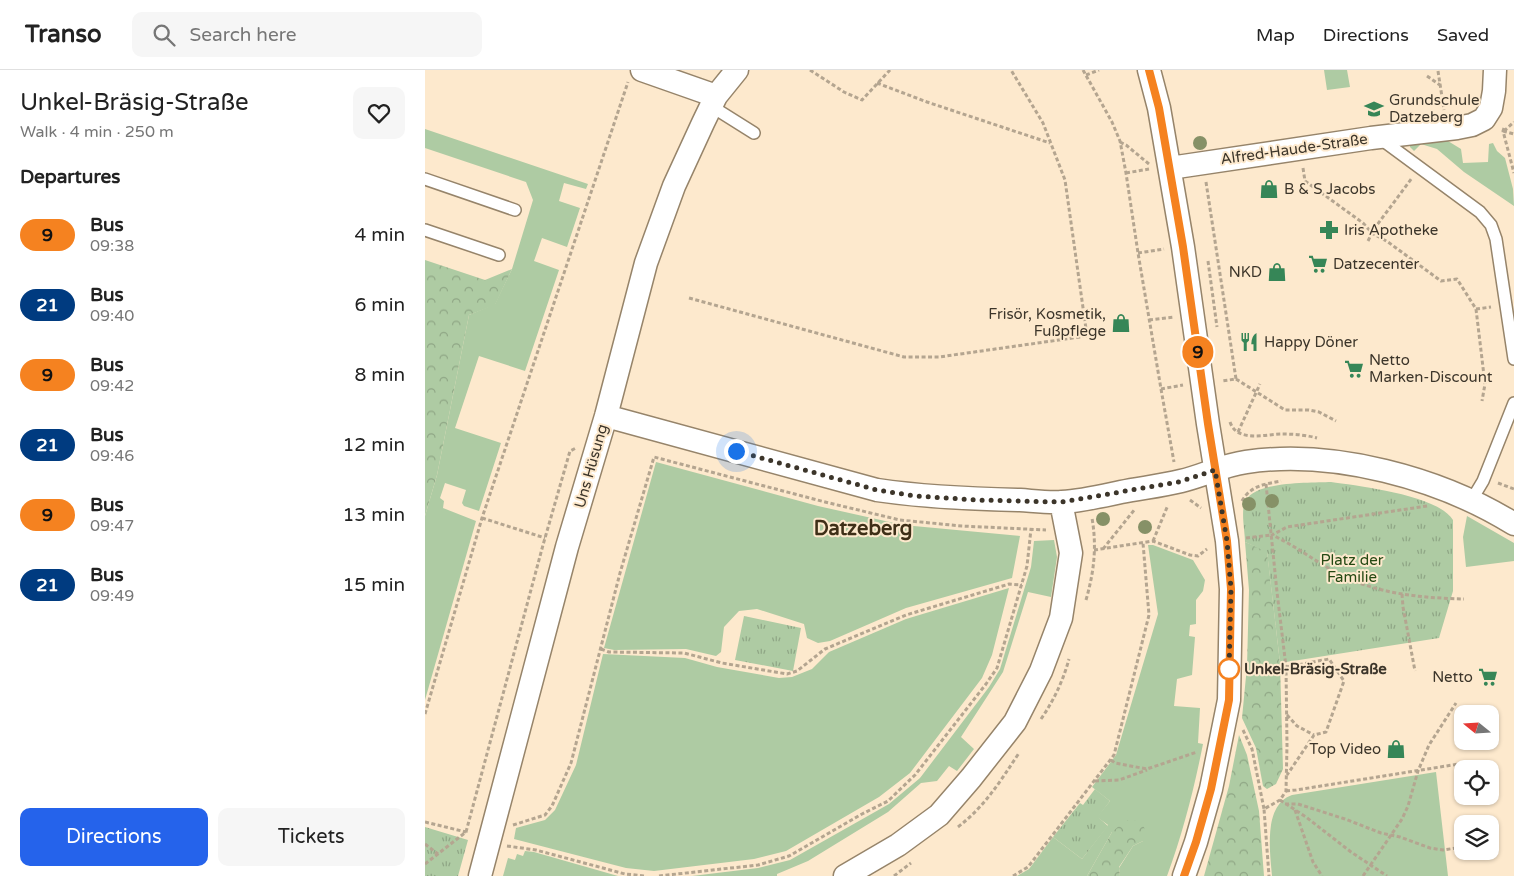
<!DOCTYPE html>
<html lang="en">
<head>
<meta charset="utf-8">
<style>
  body { margin:0; font-family:"Varela Round",sans-serif; background:#f6f6f6; color:#222; height:100vh; display:flex; flex-direction:column; font-size:19px; white-space:nowrap }
  * { box-sizing:border-box; margin:0 }
  p { font-size:16px; color:#767676 }
  .icon { flex:none; width:28px; height:28px; fill:none; stroke:currentColor; stroke-width:2; stroke-linecap:round; stroke-linejoin:round }
  .map { position:relative; flex:1; overflow:hidden }
  .drawer { display:flex; flex-direction:column; background:#fff; width:425px }
  .drawer>* { flex:none }
  .badge { padding:0 10px; border-radius:16px; font-size:18px; line-height:32px }
  .needle { width:32px; rotate:288deg }
  .controls { position:absolute; left:1029px; top:635px; display:grid; gap:10px }
  .controls a { display:grid; place-items:center; width:45px; height:45px; border-radius:10px; background:#fff; box-shadow:0 1px 4px #0004; font-size:25px }
  .you { position:absolute; width:25px; height:25px; margin:-12px; border:4px solid #fff; border-radius:50%; background:#1a73e8; box-shadow:0 0 0 8px #1a73e833 }
  .map>.badge { position:absolute; translate:-50% -50%; box-shadow:0 0 0 2px #fff }
  h2 { padding:0 20px; font-size:19px; line-height:45px }
  .round { display:grid; place-items:center; flex:none; width:52px; height:52px; border-radius:10px; background:#f6f6f6 }
  .head { display:flex; align-items:center; justify-content:space-between; height:85px; padding:0 20px }
  h1 { font-size:24px; font-weight:600; line-height:38px }
  .button { display:flex; gap:10px; margin-top:auto; padding:10px 20px }
  .button a { flex:1; height:58px; border-radius:10px; background:#2563eb; color:#fff; font-size:20px; font-weight:600; line-height:58px; text-align:center }
  .button a+a { background:#f6f6f6; color:#222 }
  ul { padding:0; list-style:none }
  li { display:flex; align-items:center; gap:15px; height:70px; padding:0 20px }
  li div { flex:1 }
  li b { display:block; font-size:19px }
  li em { font-style:normal }
  li .badge { min-width:55px; font-weight:700; text-align:center }
  header { display:flex; align-items:center; gap:30px; box-sizing:border-box; height:70px; padding:0 25px; background:#fff; border-bottom:1px solid #e0e0e0 }
  header strong { font-size:24px }
  nav { display:flex; gap:28px; margin-inline-start:auto; font-size:18px }
  .search { width:350px; height:45px; background:#f6f6f6; display:flex; align-items:center; gap:12px; box-sizing:border-box; padding:0 18px; border-radius:10px; color:#767676; font-size:19px }
  main { display:flex; flex:1; min-height:0 }
  .map>svg:first-child { display:block }
  .green { fill:#aecba3 }
  .forest { fill:url(#forest-crowns) }
  .park { fill:url(#park-tufts) }
  .lines { fill:none; stroke-linecap:round; stroke-linejoin:round }
  .service-casing { stroke:#96846a; stroke-width:14 }
  .minor-casing { stroke:#96846a; stroke-width:25 }
  .path { stroke:#b4a590; stroke-width:3; stroke-dasharray:4 2.5; stroke-linecap:butt }
  .service { stroke:#fff; stroke-width:11 }
  .minor { stroke:#fff; stroke-width:22 }
  .tree { fill:#869167 }
  .line-casing { stroke:#fff; stroke-width:11 }
  .line { stroke:#f58220; stroke-width:8 }
  .walk { stroke:#3c352a; stroke-width:5; stroke-dasharray:0 9 }
  .stop-dot { fill:#fff; stroke:#f58220; stroke-width:2.5 }
  .labels { text-anchor:middle; stroke-width:4; stroke-linejoin:round; paint-order:stroke }
  .poi-label { font-size:15px; fill:#3c352a; stroke:#fde9cd; text-anchor:start }
  .street-label { font-size:15px; fill:#3c352a; stroke:#fde9cd }
  .park-label { font-size:15px; fill:#254913; stroke:#fde9cd }
  .stop-label { font-size:15px; font-weight:bold; fill:#3c352a; stroke:#fde9cd; text-anchor:start }
  .district-label { font-size:20px; font-weight:bold; fill:#3e2f17; stroke:#fde9cd }
</style>
</head>
<body>
<header>
<strong>Transo</strong>
<div class="search"><svg class="icon" aria-label="search" viewBox="0 0 24 24"><circle cx="10" cy="10" r="6"/><path d="M15 15l6 6"/></svg>Search here</div>
<nav><a>Map</a><a>Directions</a><a>Saved</a></nav>
</header>
<main>
<section class="drawer">
<div class="head"><div><h1>Unkel-Bräsig-Straße</h1><p>Walk · 4 min · 250 m</p></div><a class="round"><svg class="icon" aria-label="heart" viewBox="0 0 24 24"><path d="M12 20l-8-8c-3-5 5-10 8-4 3-6 11-1 8 4z"/></svg></a></div>
<h2>Departures</h2>
<ul>
<li><span class="badge" style="background:#f58220;color:#111">9</span><div><b>Bus</b><p>09:38</p></div><em>4 min</em></li>
<li><span class="badge" style="background:#003b80;color:#fff">21</span><div><b>Bus</b><p>09:40</p></div><em>6 min</em></li>
<li><span class="badge" style="background:#f58220;color:#111">9</span><div><b>Bus</b><p>09:42</p></div><em>8 min</em></li>
<li><span class="badge" style="background:#003b80;color:#fff">21</span><div><b>Bus</b><p>09:46</p></div><em>12 min</em></li>
<li><span class="badge" style="background:#f58220;color:#111">9</span><div><b>Bus</b><p>09:47</p></div><em>13 min</em></li>
<li><span class="badge" style="background:#003b80;color:#fff">21</span><div><b>Bus</b><p>09:49</p></div><em>15 min</em></li>
</ul>
<div class="button"><a>Directions</a><a>Tickets</a></div>
</section>
<div class="map">
<svg width="1089" height="806" viewBox="0 0 1089 806">
  <defs>
    <pattern id="forest-crowns" width="20" height="18" patternUnits="userSpaceOnUse" patternTransform="scale(1.25)"><rect width="20" height="18" fill="#aecba3"/><path d="M2 6a3 3 0 1 1 6 0M12 15a3 3 0 1 1 6 0" fill="none" stroke="#8fa685"/></pattern>
    <pattern id="park-tufts" width="24" height="20" patternUnits="userSpaceOnUse" patternTransform="scale(1.25)"><rect width="24" height="20" fill="#aecba3"/><path d="M3 7l-1-3M5 7V3M7 7l1-3M15 17l-1-3M17 17v-4M19 17l1-3" fill="none" stroke="#8fa685"/></pattern>
  </defs>
  <rect width="100%" height="100%" fill="#fde9cd"/>
  <path class="green" d="M899 0H922L925 17 902 20Z
    M0 59 163 114 161 119 139 113 134 131 155 138 142 177 117 168 109 191 134 200 100 301 54 286 30 358 76 373 54 441 39 436 37 433 41 420 20 413 15 428 19 431 18 438 51 451 0 630V446L12 405 44 245 70 234 87 199 108 130 101 112 0 78Z
    M985 68H1018L1036 79 1038 93 1063 92 1064 74 1068 73 1072 81 1080 88 1088 119 1089 136 1039 102 1012 79 996 74 989 81 985 77Z
    M231 392 393 436 478 455 595 466 587 508 481 538 405 571 393 573 382 568 379 554 332 539 314 541 299 557 296 582 291 586 261 579 189 580 179 578Z
    M1042 446 1089 473V491L1041 497 1038 467Z
    M629 470 632 487 626 527 603 522 578 602 536 667 549 679 532 701 524 696 512 711 496 713 463 742 383 791 352 804V806H267L333 798 365 790 464 734 495 708 564 617 575 599 606 497 609 471Z
    M723 475H728L768 490 780 510 778 521 771 530V554L765 555 764 566 770 567 767 605 752 609 749 636 775 638 773 673 778 674C769 719 758 763 742 806H695L694 798 708 776 718 771 687 762 662 806H592L604 799 628 767 657 789 683 755 672 747 685 731 667 717 691 685 733 544Z
    M584 518 567 585 557 608 485 703 454 727 361 781 329 789 229 801 201 798 89 769 91 758 120 750 130 740 151 695 178 584 260 588 292 597 354 608 367 607 387 599 404 582 481 549Z
    M1011 702 1023 806H847C845 782 838 735 867 725Z
    M100 781 109 782 193 806H78L83 788 90 790 92 784 98 786Z"/>
  <path class="forest" d="M0 190 60 210 87 199 70 235 44 245 12 405 0 446Z
    M820 472 842 481 855 593 858 699 851 714 842 719 838 716 831 678 817 648 822 596 824 520Z
    M814 665 822 685 834 741 839 806H779L804 716Z
    M701 750 715 751 720 759 718 771 708 776 694 797 695 806H662L687 762Z"/>
  <path class="park" d="M906 412C934 416 1013 425 1028 450V521L1014 568 855 593 842 482 820 472C820 461 815 439 821 430 832 411 886 413 906 412Z
    M319 546 376 558 368 601 310 590Z
    M670 719 685 731 673 747 683 756 657 789 628 767 655 733 658 735Z
    M0 757 43 770 33 806H0Z"/>
  <g class="lines">
    <g class="service-casing">
      <path id="service" d="M286 36 329 63
        M959 66 960 72 1055 142 1066 155 1071 169 1089 289
        M0 109 90 140
        M0 160 74 185
        M1046 431 1058 411 1089 333"/>
    </g>
    <g class="minor-casing">
      <path id="minor" d="M217 0 291 26
        M724 0 734 38 758 177 783 354 802 471 806 519 804 630 786 719 771 772 759 806
        M745 98 946 68 1032 58 1047 55 1059 49 1066 38 1069 21 1070 0
        M181 346 452 420C500 427 546 429 595 430 609 431 623 433 637 432 656 431 677 426 696 422 716 418 736 416 756 411 778 406 798 395 821 392 908 379 1015 408 1089 454
        M55 806 142 477 181 346 221 193 249 116 278 53 291 26 312 0
        M420 806 473 775 514 745 546 708 590 652 616 601 636 548 646 483 636 432"/>
    </g>
    <path class="path" d="M385 0 419 22 437 30 465 0
      M658 0 687 52 695 71 701 103 713 183 736 319 758 315
      M1013 1 1019 40
      M661 5 674 0
      M1002 6 1015 15
      M452 13 502 32 625 73
      M1079 58 1078 61 1089 103
      M1078 61 1089 64
      M1079 61 1089 52
      M695 72 701 75 724 94
      M878 98 880 111 938 153 947 163 963 172 1016 211 1032 209 1051 239 1060 314 1057 331
      M701 103 724 99
      M781 112 811 309 797 311
      M943 171 949 159 987 108
      M713 183 739 179
      M783 191 792 257
      M264 228 479 287H514L662 266 640 110 618 53 586 0
      M1051 239 1066 237
      M724 250 749 247
      M811 309 860 340H884L894 342 911 351
      M736 319 749 392
      M805 352C812 373 841 364 857 364 869 364 881 365 892 368
      M813 362 835 314
      M1073 413 1089 419
      M841 414 852 522 861 597 862 675 861 721 855 730 839 739 844 806
      M765 430 776 438
      M817 431C825 416 840 414 856 411
      M1002 436 862 457 847 465C871 476 891 492 914 504 952 524 997 528 1039 529
      M57 448 120 468
      M821 468 847 465
      M728 471 743 435
      M678 479 710 439
      M669 480 728 471 765 485 773 486 782 479
      M977 524 978 537 990 601
      M661 530C669 502 672 477 667 448
      M176 579 184 582 259 583 297 593 362 604 372 601 400 579 481 545 584 514 597 515
      M861 597 904 589 919 611 901 662 889 665 862 705
      M0 644 57 448 203 12
      M862 645 872 656 889 665
      M616 649C629 630 638 611 644 589
      M818 660 827 679 839 739
      M686 690 690 693 722 699 772 682
      M670 711 694 710 722 700
      M861 721 871 720 1040 693
      M855 730 881 747 926 782 962 806
      M860 734H873L920 749 956 763 975 767 1005 778 1018 780 1038 777
      M870 740 888 792 897 806
      M0 752 41 762
      M88 755 120 745 127 736 146 693 195 503 229 387 400 432 475 450 537 456 621 460
      M533 757C561 735 574 713 594 683
      M0 774 13 784
      M82 776 111 780 200 804 220 806
      M0 794 41 762 118 475 145 381 151 378
      M234 806 333 795 364 786 437 744 463 731 490 705 561 614 572 598 602 496 606 459
      M469 806 486 793
      M588 806 603 797 689 685 724 545 718 473
      M938 806 977 749 983 736 993 701 1004 675 1031 633"/>
    <use href="#service" class="service"/>
    <use href="#minor" class="minor"/>
  </g>
  <g class="tree">
    <circle cx="775" cy="73" r="7"/>
    <circle cx="847" cy="431" r="7"/>
    <circle cx="824" cy="434" r="7"/>
    <circle cx="678" cy="449" r="7"/>
    <circle cx="720" cy="457" r="7"/>
  </g>
  <g class="lines">
    <g class="line-casing">
      <path id="line" d="M724 0 734 38 758 177 783 354 802 471 806 519 804 630 786 719 771 772 759 806"/>
    </g>
    <use href="#line" class="line"/>
    <path class="walk" d="M311 381 452 420 491 426 551 430 636 432 754 412 790 400 802 471 806 519 804 601V599"/>
  </g>
  <defs>
    <g id="school-bare" transform="scale(1.5)"><path d="M0-5L7-2L0 1L-7-2ZM-4 1L0 2.5L4 1V4Q0 6-4 4Z" fill="#368657" stroke="#fde9cd" stroke-width="2.5" paint-order="stroke"/></g>
    <g id="shop-bare" transform="scale(1.5)"><path d="M-5-2.5h2.3a2.7 3.5 0 0 1 5.4 0H5L5.5 6h-11ZM-1.5-2.5h3a1.5 2.3 0 0 0-3 0Z" fill="#368657" stroke="#fde9cd" stroke-width="2.5" paint-order="stroke"/></g>
    <g id="pharmacy-bare" transform="scale(1.5)"><path d="M-2-6h4v4h4v4h-4v4h-4v-4h-4v-4h4Z" fill="#368657" stroke="#fde9cd" stroke-width="2.5" paint-order="stroke"/></g>
    <g id="supermarket-bare" transform="scale(1.5)"><path d="M-6-5.5h2.5l.6 2H6L4.5 2H-2.5L-4.4-4H-6ZM-1.5 3.2a1.3 1.3 0 1 0 .1 0ZM3 3.2a1.3 1.3 0 1 0 .1 0Z" fill="#368657" stroke="#fde9cd" stroke-width="2.5" paint-order="stroke"/></g>
    <g id="restaurant-bare" transform="scale(1.5)"><path d="M-5-6h1v4h1v-4h1v4h1v-4h1v5L-1.5 .5V6h-2V.5L-5-1ZM5-6V6H3V1.5H1.5Q1.5-4 5-6Z" fill="#368657" stroke="#fde9cd" stroke-width="2.5" paint-order="stroke"/></g>
  </defs>
  <g fill-rule="evenodd">
    <use href="#school-bare" x="949" y="39"/>
    <use href="#shop-bare" x="844" y="119"/>
    <use href="#pharmacy-bare" x="904" y="160"/>
    <use href="#supermarket-bare" x="893" y="194"/>
    <use href="#shop-bare" x="852" y="202"/>
    <use href="#shop-bare" x="696" y="253"/>
    <use href="#restaurant-bare" x="824" y="272"/>
    <use href="#supermarket-bare" x="929" y="299"/>
    <use href="#supermarket-bare" x="1063" y="607"/>
    <use href="#shop-bare" x="971" y="679"/>
  </g>
  <circle class="stop-dot" cx="804" cy="599" r="10"/>
  <g class="labels">
    <g class="poi-label">
      <text x="964" y="35">Grundschule<tspan x="964" dy="17">Datzeberg</tspan></text>
      <text x="859" y="124">B &amp; S Jacobs</text>
      <text x="919" y="165">Iris Apotheke</text>
      <text x="908" y="199">Datzecenter</text>
      <text x="837" y="207" text-anchor="end">NKD</text>
      <text x="681" y="249" text-anchor="end">Frisör, Kosmetik,<tspan x="681" dy="17">Fußpflege</tspan></text>
      <text x="839" y="277">Happy Döner</text>
      <text x="944" y="295">Netto<tspan x="944" dy="17">Marken-Discount</tspan></text>
      <text x="1048" y="612" text-anchor="end">Netto</text>
      <text x="956" y="684" text-anchor="end">Top Video</text>
    </g>
    <g class="street-label">
      <text transform="translate(869 79) rotate(-8)" y="5">Alfred-Haude-Straße</text>
      <text transform="translate(166 396) rotate(-74)" y="5">Uns Hüsung</text>
    </g>
    <g class="park-label">
      <text x="927" y="495">Platz der<tspan x="927" dy="17">Familie</tspan></text>
    </g>
    <g class="stop-label">
      <text x="819" y="604">Unkel-Bräsig-Straße</text>
    </g>
    <g class="district-label">
      <text x="438" y="465">Datzeberg</text>
    </g>
  </g>
</svg>
<div class="controls">
<a><svg class="needle" viewBox="-14 -14 28 28"><path d="M0-13l5 13h-10z" fill="#e53935"/><path d="M0 13l5-13h-10z" fill="#767676"/></svg></a>
<a><svg class="icon" aria-label="locate" viewBox="0 0 24 24"><circle cx="12" cy="12" r="6"/><path d="M12 2v4M12 18v4M2 12h4M18 12h4"/></svg></a>
<a><svg class="icon" aria-label="layers" viewBox="0 0 24 24"><path d="M12 4l9 5-9 5-9-5zM3 14l9 5 9-5"/></svg></a>
</div>
<div class="you" style="left:311px;top:381px"></div>
<b class="badge" style="left:773px;top:282px;background:#f58220;color:#111">9</b>
</div>
</main>
</body>
</html>
